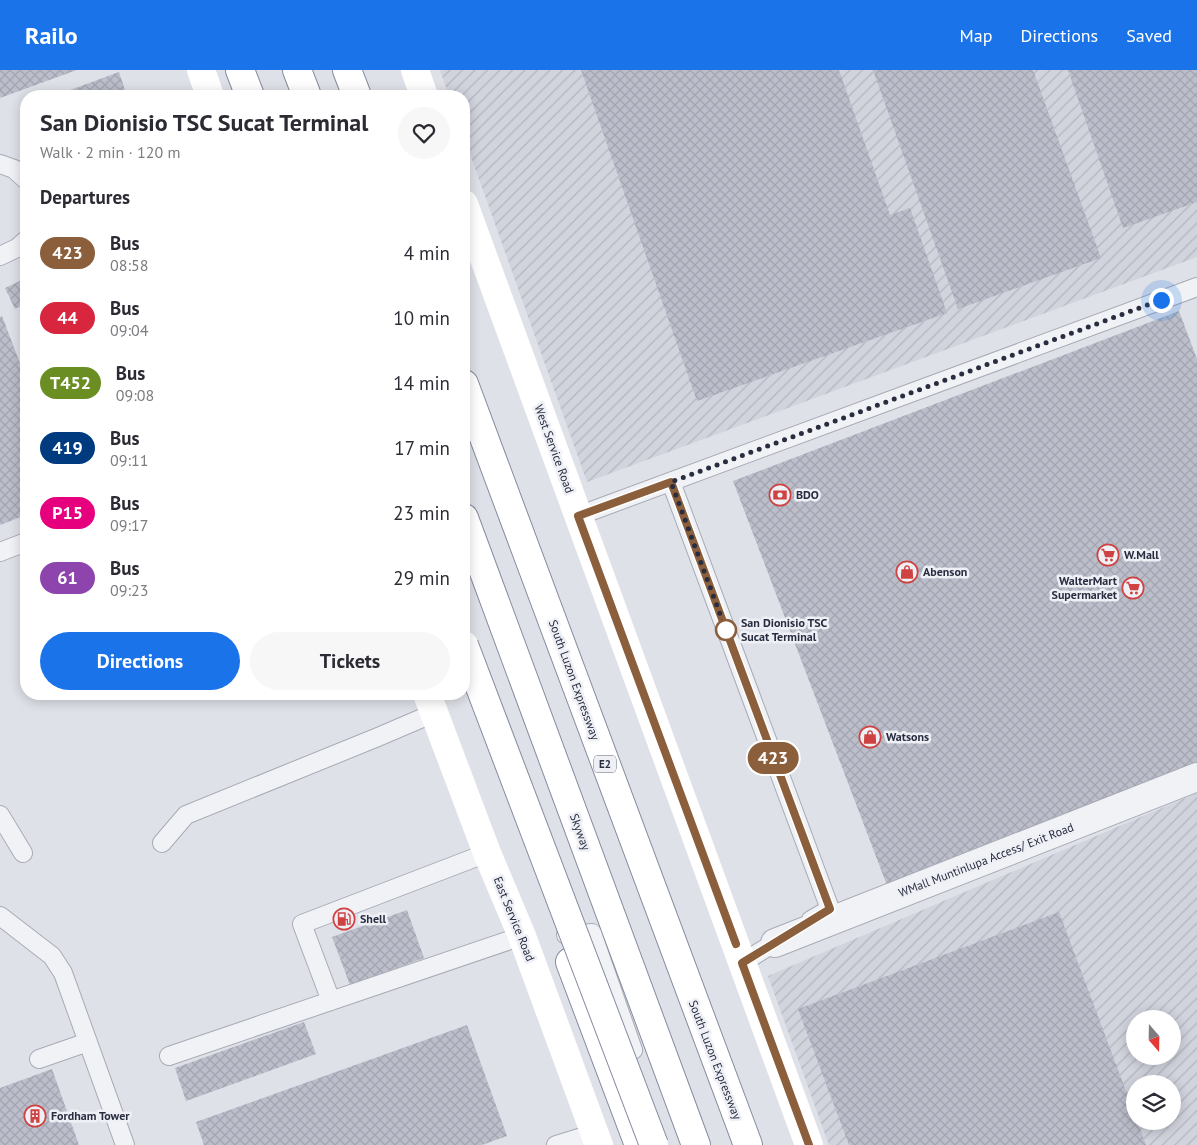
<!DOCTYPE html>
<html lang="en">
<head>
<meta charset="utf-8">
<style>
  body { margin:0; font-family:"PT Sans",sans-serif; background:#f7f7f7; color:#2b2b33; height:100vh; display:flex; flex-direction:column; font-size:19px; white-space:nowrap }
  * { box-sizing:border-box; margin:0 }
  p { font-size:16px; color:#7c7c81 }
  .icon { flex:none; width:28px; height:28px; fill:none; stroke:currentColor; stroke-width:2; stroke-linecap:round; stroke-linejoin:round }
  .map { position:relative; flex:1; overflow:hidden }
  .panel { position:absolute; left:20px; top:20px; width:450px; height:610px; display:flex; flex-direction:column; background:#fff; border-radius:20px; box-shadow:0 2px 12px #0003 }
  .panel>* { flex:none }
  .badge { padding:0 10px; border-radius:16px; font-size:18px; line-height:32px }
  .needle { width:32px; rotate:160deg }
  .controls { position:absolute; left:1126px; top:940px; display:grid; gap:10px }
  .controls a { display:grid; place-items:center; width:55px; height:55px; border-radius:50%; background:#fff; box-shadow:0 2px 12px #0003; font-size:25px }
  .you { position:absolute; width:25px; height:25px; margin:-12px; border:4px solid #fff; border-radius:50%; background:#1a73e8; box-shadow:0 0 0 8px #1a73e833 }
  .map>.badge { position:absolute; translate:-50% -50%; box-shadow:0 0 0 2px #fff }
  h2 { padding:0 20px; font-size:19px; line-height:45px }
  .round { display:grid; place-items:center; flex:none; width:52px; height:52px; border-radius:26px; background:#f7f7f7 }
  .overview { display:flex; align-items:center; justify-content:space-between; height:85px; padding:0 20px }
  h1 { font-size:24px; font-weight:800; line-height:38px }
  .button { display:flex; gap:10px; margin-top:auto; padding:10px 20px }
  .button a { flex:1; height:58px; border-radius:30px; background:#1a73e8; color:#fff; font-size:20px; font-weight:800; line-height:58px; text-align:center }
  .button a+a { background:#f7f7f7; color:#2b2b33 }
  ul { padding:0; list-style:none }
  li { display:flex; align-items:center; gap:15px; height:65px; padding:0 20px }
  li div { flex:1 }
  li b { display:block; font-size:19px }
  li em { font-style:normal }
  li .badge { min-width:55px; font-weight:700; text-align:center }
  header { display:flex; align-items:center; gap:30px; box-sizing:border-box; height:70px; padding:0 25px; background:#1a73e8; color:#fff }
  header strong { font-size:24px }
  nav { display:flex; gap:28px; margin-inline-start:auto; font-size:18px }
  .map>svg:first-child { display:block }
  .industrial { fill:url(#industrial-furrows); fill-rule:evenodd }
  .building { fill:url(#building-cross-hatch) }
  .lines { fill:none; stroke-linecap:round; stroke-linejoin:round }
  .service-casing { stroke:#a8abb5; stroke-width:20 }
  .minor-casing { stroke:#a8abb5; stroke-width:30 }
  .motorway-casing { stroke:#868c9f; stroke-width:30 }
  .service { stroke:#f1f2f6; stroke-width:18 }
  .minor { stroke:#f1f2f6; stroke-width:28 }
  .secondary { stroke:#fff; stroke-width:28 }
  .motorway { stroke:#fff; stroke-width:28 }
  .motorway-bridge-casing { stroke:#868c9f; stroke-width:30; stroke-linecap:butt }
  .motorway-bridge { stroke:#fff; stroke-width:28 }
  .line-casing { stroke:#fff; stroke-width:11 }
  .line { stroke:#8b5e3c; stroke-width:8 }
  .walk { stroke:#282d3f; stroke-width:5; stroke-dasharray:0 9 }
  .stop-dot { fill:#fff; stroke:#8b5e3c; stroke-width:2.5 }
  .labels { text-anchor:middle; stroke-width:5; stroke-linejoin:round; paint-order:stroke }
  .shield { fill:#eef0f6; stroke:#636876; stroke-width:1 }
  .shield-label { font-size:11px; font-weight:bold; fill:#282d3f }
  .street-label { font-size:12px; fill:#282d3f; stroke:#eef0f6 }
  .poi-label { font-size:12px; font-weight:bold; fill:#282d3f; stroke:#eef0f6; text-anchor:start }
  .stop-label { font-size:12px; font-weight:bold; fill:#282d3f; stroke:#eef0f6; text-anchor:start }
</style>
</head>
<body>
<header>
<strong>Railo</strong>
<nav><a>Map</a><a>Directions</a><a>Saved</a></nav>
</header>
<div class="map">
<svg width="1197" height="1075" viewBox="0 0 1197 1075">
  <defs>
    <pattern id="industrial-furrows" width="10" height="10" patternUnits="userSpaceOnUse" patternTransform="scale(1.25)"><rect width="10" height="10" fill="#d1d3dd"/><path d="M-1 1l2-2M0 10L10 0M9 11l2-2" fill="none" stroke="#b3b5bf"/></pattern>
    <pattern id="building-cross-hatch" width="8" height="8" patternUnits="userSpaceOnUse" patternTransform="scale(1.25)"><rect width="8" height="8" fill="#bcbfcb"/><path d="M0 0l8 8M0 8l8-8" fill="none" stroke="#a2a4af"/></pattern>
  </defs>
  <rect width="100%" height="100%" fill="#dfe1e8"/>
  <path class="industrial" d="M440 0H1197V187L587 412 464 67V26H449Z
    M1197 723V1075H829L768 906ZM1135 949H1172V986H1135ZM1135 1014H1172V1051H1135Z"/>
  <path class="building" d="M0 0H77L0 28Z
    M581 0H839L890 145 910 138 947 243 697 331Z
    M873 0H1033L1101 188 958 239Z
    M1068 0H1197V132L1123 158Z
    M119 2 127 26H54Z
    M26 208V233L15 239 5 218Z
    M1179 241 1197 289V701L888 818 733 411Z
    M2 246 26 309V445L0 455V247Z
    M407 840 424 888 350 915 332 867Z
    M1059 842 1135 1045V1051H1137L1146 1075H849L798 939Z
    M304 952 316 984 186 1031 175 998Z
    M467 955 507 1066 482 1075H204L196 1052Z
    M52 999 79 1075H0V1018Z"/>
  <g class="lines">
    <g class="service-casing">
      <path id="service" d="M0 94 14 99 26 110
        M0 186 17 178 26 170
        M671 412 830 839 811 850
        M578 446 1197 217
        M0 482 26 472
        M0 745 23 783
        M162 773 186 745 378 667 434 643
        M0 846 52 886 63 903 125 1075
        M566 865 592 863 633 980 614 994
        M742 893 782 868
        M331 931 302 854 487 783
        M169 986 522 866
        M39 989 88 972
        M556 1075 595 1063"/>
    </g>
    <g class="minor-casing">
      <path id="minor" d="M775 873 1197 707"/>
    </g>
    <g class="motorway-casing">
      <path id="motorway" d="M240 0 250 26
        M297 0 307 26
        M347 0 357 26
        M464 314 748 1075
        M464 448 696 1075
        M570 892 639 1075"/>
    </g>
    <use href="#service" class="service"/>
    <use href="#minor" class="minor"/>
    <path class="secondary" d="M201 0 210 26
      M415 0 424 26
      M464 134 809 1075
      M427 624 487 783 522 866 599 1075"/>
    <use href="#motorway" class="motorway"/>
    <g class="motorway-bridge-casing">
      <path id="motorway-bridge" d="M464 575 654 1075"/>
    </g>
    <use href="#motorway-bridge" class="motorway-bridge"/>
  </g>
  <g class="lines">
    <g class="line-casing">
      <path id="line" d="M736 874 578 446 671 412 830 839 742 893 809 1075"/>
    </g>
    <use href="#line" class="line"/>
    <path class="walk" d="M726 560 671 412 1161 230"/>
  </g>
  <defs>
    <g id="bank-ring" transform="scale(1.125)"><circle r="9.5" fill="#eef0f6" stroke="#ce4342" stroke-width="1.5"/><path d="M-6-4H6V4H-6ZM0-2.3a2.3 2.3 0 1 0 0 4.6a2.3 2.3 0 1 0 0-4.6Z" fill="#ce4342"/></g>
    <g id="supermarket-ring" transform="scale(1.125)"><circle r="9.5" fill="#eef0f6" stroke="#ce4342" stroke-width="1.5"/><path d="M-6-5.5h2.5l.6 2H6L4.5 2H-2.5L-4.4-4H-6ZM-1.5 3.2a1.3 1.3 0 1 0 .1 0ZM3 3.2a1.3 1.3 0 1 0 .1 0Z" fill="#ce4342"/></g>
    <g id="shop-ring" transform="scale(1.125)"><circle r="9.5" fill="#eef0f6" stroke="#ce4342" stroke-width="1.5"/><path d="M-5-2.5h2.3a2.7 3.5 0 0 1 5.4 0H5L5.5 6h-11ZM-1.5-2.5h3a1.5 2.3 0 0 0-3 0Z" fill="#ce4342"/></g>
    <g id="fuel-ring" transform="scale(1.125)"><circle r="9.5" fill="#eef0f6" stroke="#ce4342" stroke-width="1.5"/><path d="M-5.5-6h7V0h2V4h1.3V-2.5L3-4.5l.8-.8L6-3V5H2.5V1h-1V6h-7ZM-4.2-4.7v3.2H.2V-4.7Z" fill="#ce4342"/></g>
    <g id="building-ring" transform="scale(1.125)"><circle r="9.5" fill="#eef0f6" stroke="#ce4342" stroke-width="1.5"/><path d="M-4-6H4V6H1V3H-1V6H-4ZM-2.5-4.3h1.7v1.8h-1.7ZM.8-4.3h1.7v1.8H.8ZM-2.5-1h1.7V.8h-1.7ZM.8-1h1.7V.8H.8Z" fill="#ce4342"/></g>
  </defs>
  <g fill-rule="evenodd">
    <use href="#bank-ring" x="780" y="425"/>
    <use href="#supermarket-ring" x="1108" y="485"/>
    <use href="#shop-ring" x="907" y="502"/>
    <use href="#supermarket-ring" x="1133" y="518"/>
    <use href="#shop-ring" x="870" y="667"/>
    <use href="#fuel-ring" x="344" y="849"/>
    <use href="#building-ring" x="35" y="1046"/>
  </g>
  <circle class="stop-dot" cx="726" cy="560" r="10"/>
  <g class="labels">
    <rect class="shield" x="594" y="685.5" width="22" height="17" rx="4"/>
    <g class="shield-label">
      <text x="605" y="698">E2</text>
    </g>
    <g class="street-label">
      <text transform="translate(554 379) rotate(70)" y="4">West Service Road</text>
      <text transform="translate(574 610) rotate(70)" y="4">South Luzon Expressway</text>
      <text transform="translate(580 762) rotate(70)" y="4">Skyway</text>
      <text transform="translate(986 790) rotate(-21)" y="4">WMall Muntinlupa Access/ Exit Road</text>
      <text transform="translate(514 849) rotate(68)" y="4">East Service Road</text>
      <text transform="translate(715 990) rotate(69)" y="4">South Luzon Expressway</text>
    </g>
    <g class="poi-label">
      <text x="796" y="429">BDO</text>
      <text x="1124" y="489">W.Mall</text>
      <text x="923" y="506">Abenson</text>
      <text x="1117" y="515" text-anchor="end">WalterMart<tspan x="1117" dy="14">Supermarket</tspan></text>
      <text x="886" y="671">Watsons</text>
      <text x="360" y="853">Shell</text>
      <text x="51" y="1050">Fordham Tower</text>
    </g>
    <g class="stop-label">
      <text x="741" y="557">San Dionisio TSC<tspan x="741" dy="14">Sucat Terminal</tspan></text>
    </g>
  </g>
</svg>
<div class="controls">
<a><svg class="needle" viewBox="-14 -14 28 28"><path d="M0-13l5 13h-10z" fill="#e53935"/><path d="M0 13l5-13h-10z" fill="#7c7c81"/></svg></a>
<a><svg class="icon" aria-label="layers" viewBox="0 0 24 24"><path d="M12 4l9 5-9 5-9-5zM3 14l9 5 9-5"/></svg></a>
</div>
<div class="you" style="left:1161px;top:230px"></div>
<b class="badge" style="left:773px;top:688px;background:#8b5e3c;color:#fff">423</b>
<section class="panel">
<div class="overview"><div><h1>San Dionisio TSC Sucat Terminal</h1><p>Walk · 2 min · 120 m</p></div><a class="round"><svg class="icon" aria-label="heart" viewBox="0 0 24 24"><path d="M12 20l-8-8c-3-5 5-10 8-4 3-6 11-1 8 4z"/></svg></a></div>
<h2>Departures</h2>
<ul>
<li><span class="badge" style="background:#8b5e3c;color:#fff">423</span><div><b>Bus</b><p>08:58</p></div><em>4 min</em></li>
<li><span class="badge" style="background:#d7263d;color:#fff">44</span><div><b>Bus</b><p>09:04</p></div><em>10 min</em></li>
<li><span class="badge" style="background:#6b8e23;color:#fff">T452</span><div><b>Bus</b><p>09:08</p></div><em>14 min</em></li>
<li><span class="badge" style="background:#003b80;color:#fff">419</span><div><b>Bus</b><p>09:11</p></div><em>17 min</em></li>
<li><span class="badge" style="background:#e6007e;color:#fff">P15</span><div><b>Bus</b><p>09:17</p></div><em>23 min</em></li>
<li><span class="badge" style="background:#8e44ad;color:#fff">61</span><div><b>Bus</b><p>09:23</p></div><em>29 min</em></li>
</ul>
<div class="button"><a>Directions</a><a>Tickets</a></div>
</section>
</div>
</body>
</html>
